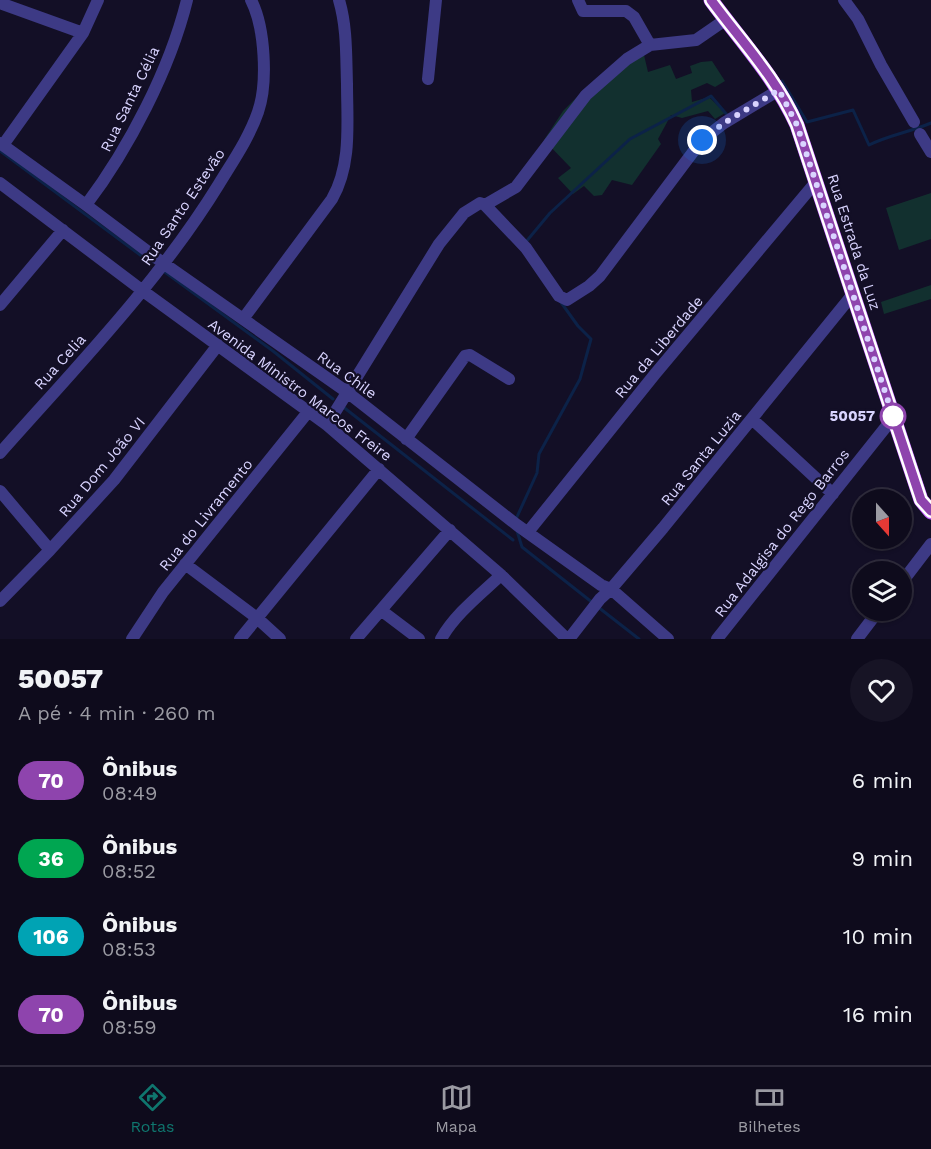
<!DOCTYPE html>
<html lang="pt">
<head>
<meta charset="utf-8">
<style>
  body { margin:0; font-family:"Work Sans",sans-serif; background:#171425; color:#f1f3f6; height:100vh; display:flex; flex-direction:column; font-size:22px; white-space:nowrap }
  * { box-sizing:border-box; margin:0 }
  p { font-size:20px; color:#9b9ba3 }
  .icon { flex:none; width:33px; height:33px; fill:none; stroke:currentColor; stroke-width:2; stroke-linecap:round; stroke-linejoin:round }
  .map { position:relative; height:639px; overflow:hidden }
  .side { display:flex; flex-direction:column; background:#0e0b1c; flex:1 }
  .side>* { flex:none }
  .badge { padding:0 12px; border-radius:20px; font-size:21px; line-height:39px }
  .needle { width:39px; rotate:159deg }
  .tools { position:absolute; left:852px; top:489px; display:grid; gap:12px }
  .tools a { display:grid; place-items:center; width:60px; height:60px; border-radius:50%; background:#0e0b1c; box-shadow:0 2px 4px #0004,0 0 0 2px #2e2b3b; font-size:30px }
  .you { position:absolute; width:30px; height:30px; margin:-15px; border:4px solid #fff; border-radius:50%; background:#1a73e8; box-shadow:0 0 0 9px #1a73e833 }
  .map>.badge { position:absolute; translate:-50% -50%; box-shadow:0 0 0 3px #fff }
  .round { display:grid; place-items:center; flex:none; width:63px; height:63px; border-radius:32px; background:#171425 }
  .headline { display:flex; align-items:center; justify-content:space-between; height:102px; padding:0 18px }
  h1 { font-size:28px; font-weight:800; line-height:45px }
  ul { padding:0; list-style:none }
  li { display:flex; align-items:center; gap:18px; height:78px; padding:0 18px }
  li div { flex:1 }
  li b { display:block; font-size:22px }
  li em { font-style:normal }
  li .badge { min-width:66px; font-weight:700; text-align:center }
  .tab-bar { display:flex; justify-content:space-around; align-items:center; height:84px; border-top:2px solid #2e2b3b; background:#0e0b1c; font-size:16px; color:#9b9ba3 }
  .tab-bar a { display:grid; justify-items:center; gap:3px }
  .tab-bar .current { color:#0f766e }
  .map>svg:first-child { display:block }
  .green { fill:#12302f }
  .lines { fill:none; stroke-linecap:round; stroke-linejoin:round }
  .stream { stroke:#0c2248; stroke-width:3 }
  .minor { stroke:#3d3a85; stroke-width:12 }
  .major { stroke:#c25bff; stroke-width:15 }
  .line-casing { stroke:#fff; stroke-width:14 }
  .line { stroke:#8e44ad; stroke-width:9 }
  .walk { stroke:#d9d4ff; stroke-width:6; stroke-dasharray:0 10.8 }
  .stop-dot { fill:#fff; stroke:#8e44ad; stroke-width:3 }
  .labels { text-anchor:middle; stroke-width:4.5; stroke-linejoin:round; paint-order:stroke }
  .street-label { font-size:15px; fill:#d9d4ff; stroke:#130f26 }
  .stop-label { font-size:15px; font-weight:bold; fill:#d9d4ff; stroke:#130f26; text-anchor:end }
</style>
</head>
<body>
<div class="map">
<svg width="931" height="639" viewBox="0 0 931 639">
  <rect width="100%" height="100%" fill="#130f26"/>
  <path class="green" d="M644 55 648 72 670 65 676 79 692 73 690 66 701 62 712 61 725 81 715 87 707 83 691 90 692 102 709 97 725 113 715 119 708 111 682 118 671 115 658 139 661 144 632 185 612 180 602 195 594 196 584 186 573 194 558 178 571 168 544 140 563 111 588 86Z
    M931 193V239L899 250 886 208Z
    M931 285V299L884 314 881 302Z"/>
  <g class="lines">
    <path class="stream" d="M778 84 782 81 807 122 853 110 869 145C889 135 910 132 931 123
      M0 151 151 263
      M525 243 550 213 630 139 711 96 728 116
      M162 270 273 351 333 399
      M342 406 513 540
      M516 519 537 473 539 454 580 379 591 339 578 326 560 301
      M517 531 522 547 593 603
      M598 607 639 639"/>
    <path class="minor" d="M578 0 583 11H626L634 17 650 45
      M844 0 858 19 881 65 914 122
      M0 3 83 33
      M428 79 436 0
      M920 134 931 152
      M0 143 86 205 163 263 347 392 517 525 601 585 611 589 668 639
      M3 145 83 33 98 0
      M0 183 143 291 327 425 501 575 567 639
      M86 205C129 148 170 69 187 0
      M485 205 526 248 559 296 567 300 589 286 600 276 702 140 724 123 779 90
      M485 205 516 187 586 95 627 59 650 45 696 40 725 20
      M0 305 63 230
      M243 319 332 199C352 164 347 122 347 84 346 55 347 27 339 0
      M752 419 833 494
      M327 425 439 244 464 213 480 203 485 205
      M406 439 465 356 470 355 509 379
      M0 453C77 366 158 283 219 184 233 161 249 138 258 112 268 83 265 27 251 0
      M0 491 50 550
      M528 532 655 374 815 183
      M185 564 257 618 280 639
      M902 582 931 544
      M0 601 50 550 114 480 218 345
      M382 611 419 639
      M132 639 163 592 308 412
      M240 639 379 469
      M356 639 450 530
      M441 639C455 614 481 594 501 575
      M569 639 600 599 611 589 663 528 853 294
      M717 639 893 418
      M857 639 879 610"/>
    <path class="major" d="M711 0C741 41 776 78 797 125L921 500 931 512"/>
  </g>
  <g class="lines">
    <g class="line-casing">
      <path id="line" d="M711 0C741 41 776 77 797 125L921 500 931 511"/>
    </g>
    <use href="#line" class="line"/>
    <path class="walk" d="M702 140 724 123 779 90 797 125 893 416"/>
  </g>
  <circle class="stop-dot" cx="893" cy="416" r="12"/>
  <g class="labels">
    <g class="street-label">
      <text transform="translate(130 99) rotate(-64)" y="5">Rua Santa Célia</text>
      <text transform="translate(183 207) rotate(-56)" y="5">Rua Santo Estevão</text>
      <text transform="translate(854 242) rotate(72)" y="5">Rua Estrada da Luz</text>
      <text transform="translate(659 347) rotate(-50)" y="5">Rua da Liberdade</text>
      <text transform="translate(60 362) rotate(-48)" y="5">Rua Celia</text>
      <text transform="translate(347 375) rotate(36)" y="5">Rua Chile</text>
      <text transform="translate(300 390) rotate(37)" y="5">Avenida Ministro Marcos Freire</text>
      <text transform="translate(701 458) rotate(-51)" y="5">Rua Santa Luzia</text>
      <text transform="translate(102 467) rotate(-50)" y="5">Rua Dom João VI</text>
      <text transform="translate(206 515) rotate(-51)" y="5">Rua do Livramento</text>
      <text transform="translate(782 533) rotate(-52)" y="5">Rua Adalgisa do Rego Barros</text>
    </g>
    <g class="stop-label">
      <text x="875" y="421">50057</text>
    </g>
  </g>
</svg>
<div class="tools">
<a><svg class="needle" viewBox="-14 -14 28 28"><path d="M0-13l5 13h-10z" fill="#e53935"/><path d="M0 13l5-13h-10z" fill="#9b9ba3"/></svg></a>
<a><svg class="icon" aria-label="layers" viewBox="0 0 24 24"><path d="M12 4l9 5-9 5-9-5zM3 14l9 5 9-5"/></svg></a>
</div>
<div class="you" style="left:702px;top:140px"></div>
</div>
<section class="side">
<div class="headline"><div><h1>50057</h1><p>A pé · 4 min · 260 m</p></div><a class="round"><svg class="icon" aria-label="heart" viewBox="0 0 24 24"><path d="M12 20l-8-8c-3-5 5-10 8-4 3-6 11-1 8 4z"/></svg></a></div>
<ul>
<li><span class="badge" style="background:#8e44ad;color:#fff">70</span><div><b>Ônibus</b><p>08:49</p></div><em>6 min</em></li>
<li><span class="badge" style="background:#00a651;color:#fff">36</span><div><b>Ônibus</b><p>08:52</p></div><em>9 min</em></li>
<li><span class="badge" style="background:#00a3b4;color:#fff">106</span><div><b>Ônibus</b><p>08:53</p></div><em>10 min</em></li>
<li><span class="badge" style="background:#8e44ad;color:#fff">70</span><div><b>Ônibus</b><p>08:59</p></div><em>16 min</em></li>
</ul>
</section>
<nav class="tab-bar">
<a class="current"><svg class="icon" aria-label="directions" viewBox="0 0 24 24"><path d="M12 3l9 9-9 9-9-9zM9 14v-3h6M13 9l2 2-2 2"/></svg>Rotas</a>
<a><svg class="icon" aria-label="map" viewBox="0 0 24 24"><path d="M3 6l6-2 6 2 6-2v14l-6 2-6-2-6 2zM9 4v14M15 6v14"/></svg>Mapa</a>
<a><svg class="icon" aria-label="tickets" viewBox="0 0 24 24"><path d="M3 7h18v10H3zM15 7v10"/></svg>Bilhetes</a>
</nav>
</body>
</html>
